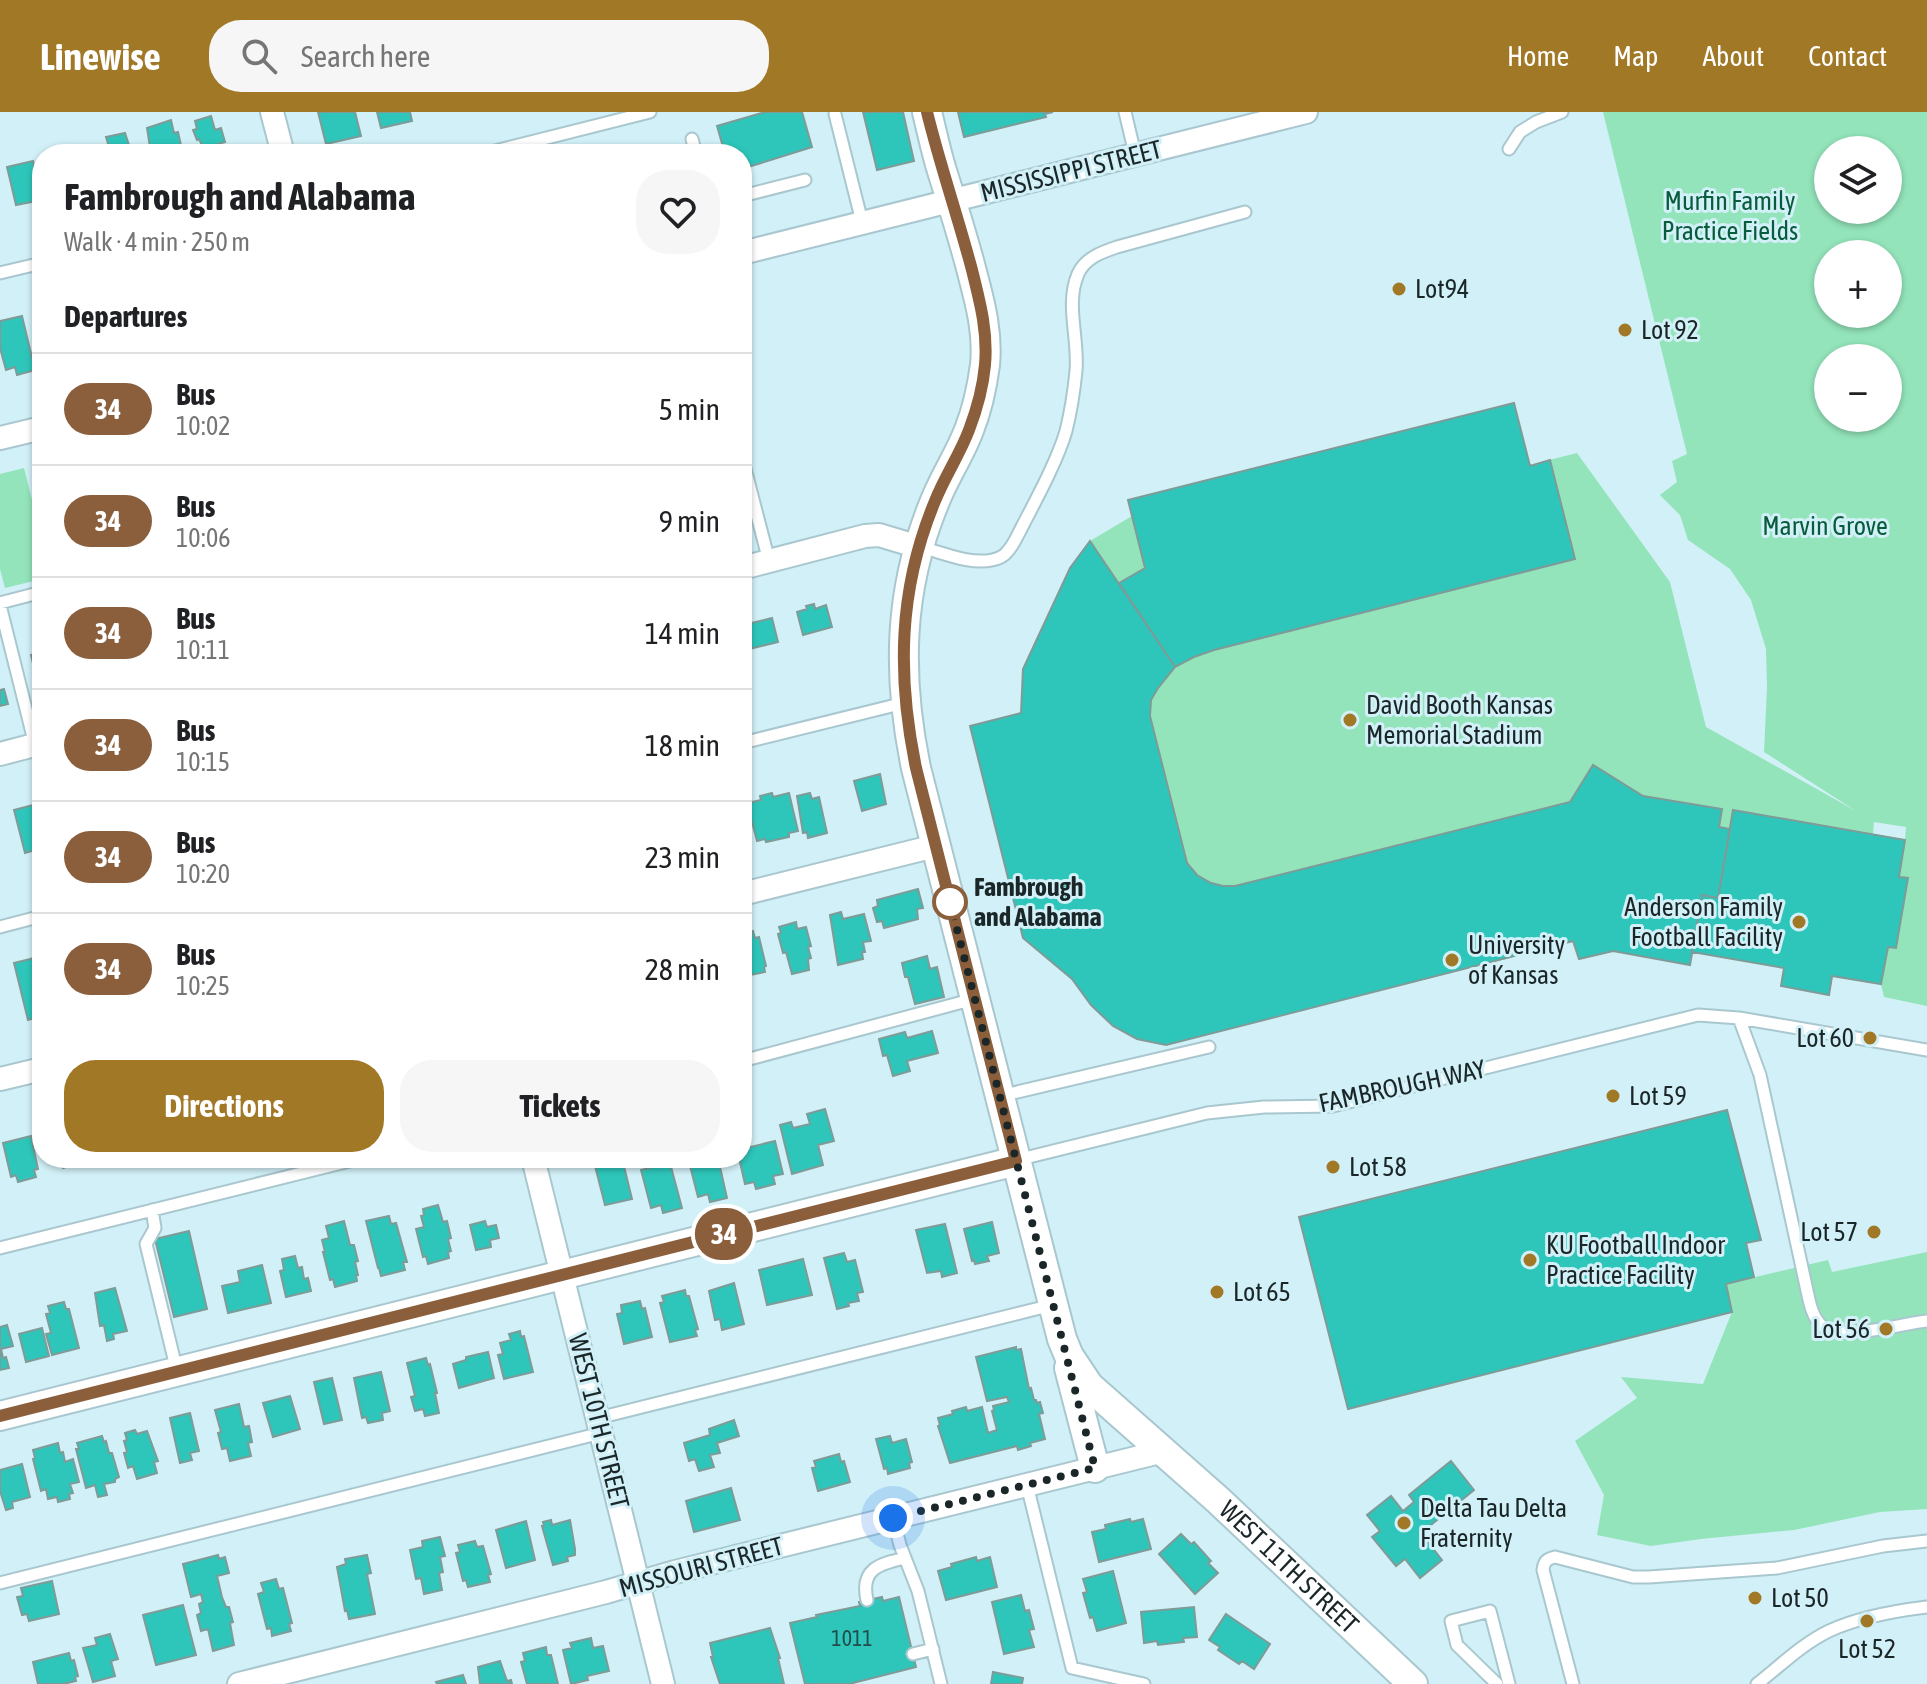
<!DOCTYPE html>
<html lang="en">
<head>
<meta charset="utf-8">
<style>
  body { margin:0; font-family:"Asap Condensed",sans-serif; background:#f6f6f6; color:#202124; height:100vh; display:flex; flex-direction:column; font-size:30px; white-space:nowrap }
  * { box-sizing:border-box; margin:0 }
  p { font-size:26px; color:#757577 }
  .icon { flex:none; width:44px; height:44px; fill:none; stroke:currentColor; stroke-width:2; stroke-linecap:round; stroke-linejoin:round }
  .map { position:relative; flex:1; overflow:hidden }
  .panel { position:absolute; left:32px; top:32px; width:720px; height:1024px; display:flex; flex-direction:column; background:#fff; border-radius:32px; box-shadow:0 2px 6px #0004 }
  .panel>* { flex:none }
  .badge { padding:0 16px; border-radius:26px; font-size:28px; line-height:52px }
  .fabs { position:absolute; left:1814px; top:24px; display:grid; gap:16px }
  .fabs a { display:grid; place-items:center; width:88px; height:88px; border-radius:50%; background:#fff; box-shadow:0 2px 6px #0004; font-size:40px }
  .you { position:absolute; width:40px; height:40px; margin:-20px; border:6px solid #fff; border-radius:50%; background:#1a73e8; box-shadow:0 0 0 12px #1a73e833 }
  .map>.badge { position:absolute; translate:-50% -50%; box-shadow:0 0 0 4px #fff }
  h2 { padding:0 32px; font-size:30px; line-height:72px }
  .round { display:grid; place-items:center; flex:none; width:84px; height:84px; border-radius:32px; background:#f6f6f6 }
  .head { display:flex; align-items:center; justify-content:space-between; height:136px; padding:0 32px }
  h1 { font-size:38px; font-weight:700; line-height:60px }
  .button { display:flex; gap:16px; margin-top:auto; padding:16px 32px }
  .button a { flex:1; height:92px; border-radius:32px; background:#a07826; color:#fff; font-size:32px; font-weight:700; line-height:92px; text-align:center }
  .button a+a { background:#f6f6f6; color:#202124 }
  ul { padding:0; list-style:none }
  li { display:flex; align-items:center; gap:24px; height:112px; padding:0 32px; border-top:2px solid #e0e0e0 }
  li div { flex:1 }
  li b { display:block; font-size:30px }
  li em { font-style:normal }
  li .badge { min-width:88px; font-weight:700; text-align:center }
  header { display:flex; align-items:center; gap:48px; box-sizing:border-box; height:112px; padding:0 40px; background:#a07826; color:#fff }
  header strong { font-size:38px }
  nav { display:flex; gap:44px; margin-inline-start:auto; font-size:28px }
  .search { width:560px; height:72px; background:#f6f6f6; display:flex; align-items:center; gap:20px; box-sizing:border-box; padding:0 28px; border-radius:32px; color:#757577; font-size:30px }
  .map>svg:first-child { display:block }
  .green { fill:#93e4ba; fill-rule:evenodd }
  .building { fill:#2ec6ba; stroke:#7e9b98; stroke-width:2 }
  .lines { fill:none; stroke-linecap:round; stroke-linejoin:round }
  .service-casing { stroke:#a9c7ce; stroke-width:15 }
  .minor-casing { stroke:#a9c7ce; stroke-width:26 }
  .tertiary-casing { stroke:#a9c7ce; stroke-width:32 }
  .service { stroke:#fff; stroke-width:11 }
  .minor { stroke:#fff; stroke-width:22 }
  .tertiary { stroke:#fff; stroke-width:28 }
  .line-casing { stroke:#fff; stroke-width:18 }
  .line { stroke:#8b5e3c; stroke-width:12 }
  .walk { stroke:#1b2628; stroke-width:8; stroke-dasharray:0 14.4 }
  .poi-dot { fill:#a07826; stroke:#d2f0f7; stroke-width:3 }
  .stop-dot { fill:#fff; stroke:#8b5e3c; stroke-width:4 }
  .labels { text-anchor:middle; stroke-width:6; stroke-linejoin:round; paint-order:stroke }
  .number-label { font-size:22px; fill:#204e4c }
  .street-label { font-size:26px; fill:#1b2628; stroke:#d2f0f7 }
  .park-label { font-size:26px; fill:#085c3c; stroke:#d2f0f7 }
  .poi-label { font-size:26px; fill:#1b2628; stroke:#d2f0f7; text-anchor:start }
  .stop-label { font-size:26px; font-weight:bold; fill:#1b2628; stroke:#d2f0f7; text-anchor:start }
</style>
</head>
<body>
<header>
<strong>Linewise</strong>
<div class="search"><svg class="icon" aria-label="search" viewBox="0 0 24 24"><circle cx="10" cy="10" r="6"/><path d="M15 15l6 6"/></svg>Search here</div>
<nav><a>Home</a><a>Map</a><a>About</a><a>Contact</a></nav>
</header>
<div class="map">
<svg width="1927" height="1572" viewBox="0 0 1927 1572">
  <rect width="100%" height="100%" fill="#d2f0f7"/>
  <path class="green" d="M1603 0H1927V894L1884 885 1881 872 1833 864 1829 883 1781 874 1784 856 1693 840 1690 853 1613 839 1579 847 1573 830 1166 933 1113 914 1091 893 1072 867 1023 826 970 614 1021 601 1023 557 1070 456 1090 429 1132 404 1128 388 1514 291 1529 353 1577 341 1670 470 1706 615 1856 699 1764 640 1767 576 1766 537 1751 488 1730 457 1688 428 1680 403 1660 383 1677 370 1672 349 1687 342ZM1828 38H1888V98H1828ZM1828 142H1888V202H1828ZM1828 246H1888V306H1828ZM1874 710 1906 715 1905 727 1873 722Z
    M24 356 42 428V467L5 476 0 457V362Z
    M1927 1140V1397L1880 1400 1794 1418 1701 1427 1651 1434 1597 1423 1604 1383 1575 1329 1637 1286 1621 1265 1703 1272 1732 1200 1726 1172 1828 1148 1832 1160Z"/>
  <path class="building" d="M318 0H355L361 24 326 32Z
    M377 0H410L412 9 381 16Z
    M765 0H802L812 35 742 57V42H725L717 14Z
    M863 0H903L914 49 877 58Z
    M958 0H1053L1045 2 1046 5 964 25Z
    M211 4 215 18 221 16 225 30 218 32 221 42H206L199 27 197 28 193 18 197 17 195 9Z
    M171 8 174 21 178 20 183 42H151L147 16Z
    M125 21 132 42H100L99 38 109 35 106 25Z
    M69 35 70 42H48V41Z
    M33 49 42 88 16 93 7 55Z
    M22 204 35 258 17 263 15 255 6 258 0 236V209Z
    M1514 291 1530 354 1550 348 1575 447 1214 538 1194 545 1175 555 1119 471 1145 456 1128 388Z
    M1090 429 1175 555 1158 576 1151 588 1150 604 1187 751 1197 763 1211 771 1223 774H1235L1570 690 1593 653 1643 684 1722 697 1719 715 1730 717 1718 786 1702 783 1690 853 1613 839 1579 847 1573 829 1166 933 1137 927 1113 914 1091 893 1072 867 1023 826 970 614 1021 601 1023 557 1070 456Z
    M814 492 815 497 826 493 832 515 803 523 797 500 807 497 806 494Z
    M772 506 778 530 749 537 743 513Z
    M42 540V577L39 578 31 543Z
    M4 577 8 592 0 594V578Z
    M880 662 886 692 862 699 854 669Z
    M772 681 773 685 789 681 798 719 789 721V725L766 730 765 727 757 729 747 691 761 688 760 684Z
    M810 681 812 687 819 685 827 721 808 726 807 720 803 721 797 684Z
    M37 692 42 703V736L25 741 14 698Z
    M1733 698 1905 728 1899 765 1908 766 1896 836 1888 835 1881 872 1832 864 1829 883 1781 874 1784 856 1692 840 1702 783 1718 786Z
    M918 777 923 796 917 797 918 807 884 816 882 809 877 810 873 796 878 794 877 788Z
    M841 800 843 807 864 802 871 829 863 830 865 840H862L863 847 838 853 830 803Z
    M796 810 797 817 806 815 811 834 808 835 811 846 808 847 809 858 792 862 786 840 783 841 778 822 781 821 779 815Z
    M753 819 755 826 759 825 766 854 764 855 765 860 750 863 749 858 744 859 742 852V822Z
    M42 844V904L28 908 14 851Z
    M927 844 930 857 937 855 944 885 915 892 908 865H905L902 851Z
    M932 919 938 941 907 949 910 959 893 964 887 943 883 944 879 927 905 920 907 926Z
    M825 997 834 1029 818 1033 823 1053 792 1062 780 1013 791 1010 793 1016 810 1012 807 1002Z
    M1727 998 1761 1128 1746 1131 1754 1165 1726 1172 1732 1200 1348 1297 1299 1105Z
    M31 1024 38 1057 34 1058 36 1065 18 1070 16 1063 11 1065 3 1031Z
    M775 1029 783 1062 773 1064 775 1072 756 1077 754 1070 745 1072 739 1046H742V1037Z
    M60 1046H75L76 1052 63 1056Z
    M593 1046H622L632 1087 605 1093Z
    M688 1046H718L727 1086 710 1090 708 1082 698 1085Z
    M670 1051 682 1096 663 1101 661 1093 651 1096 641 1058Z
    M438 1093 443 1110 447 1109 451 1126 448 1127 451 1139 448 1140 449 1146 428 1152 426 1144 423 1145 416 1117 424 1115 421 1104 424 1103 423 1097Z
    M389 1104 391 1112 396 1111 407 1150H403L405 1158 381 1164 379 1156H378L366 1109Z
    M344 1109 350 1133H354L358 1149 355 1150 358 1163H356L357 1169 335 1175 333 1167 330 1168 323 1140H325L322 1128 329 1126 326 1114Z
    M485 1109 487 1115 496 1113 499 1126 490 1128 491 1135 476 1138 470 1113Z
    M992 1110 999 1141 987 1144 989 1149 975 1152 974 1148 972 1149 964 1117Z
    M945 1112 957 1161 942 1165 941 1159 927 1161 916 1118Z
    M189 1119 207 1197 174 1205 155 1127Z
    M844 1141 847 1150 855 1148 863 1180 857 1181 859 1189 848 1191 849 1194 837 1197 824 1146Z
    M295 1144 298 1156 302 1155 304 1167 308 1166 311 1179 286 1185 280 1159 284 1158 282 1147Z
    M803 1147 812 1183 767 1193 759 1158Z
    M262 1153 271 1191 228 1201 222 1174 240 1170 238 1159Z
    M734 1171 744 1212 722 1218 720 1207 715 1208 709 1179Z
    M115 1176 127 1219 113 1222 114 1227 107 1229 104 1213 100 1214 95 1181Z
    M685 1178 686 1184H689L698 1217 695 1218 697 1224 670 1230 660 1191 664 1190 662 1184Z
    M640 1189 642 1197 645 1196 652 1225 624 1232 617 1202 622 1201 621 1193Z
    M64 1190 66 1197H69L79 1236 52 1243 46 1222 51 1221 46 1202 50 1201 48 1194Z
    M7 1213 13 1234 1 1237 3 1246 6 1245 9 1256 0 1258V1215Z
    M42 1216 49 1244 26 1250 19 1222Z
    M520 1219 521 1225 524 1224 533 1260 504 1267 498 1243 503 1242 500 1231 511 1228 509 1222Z
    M1016 1235V1238L1021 1237 1029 1277 1031 1276 1034 1288H1036L1037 1291 1040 1290 1043 1301 1039 1302 1045 1327 1030 1331 1031 1334 1018 1338 1017 1334 950 1351 938 1314 940 1313 938 1306 953 1302 952 1299 966 1295 967 1299 982 1295 988 1321 997 1318 992 1299 994 1298 993 1294 1009 1290 1007 1285 987 1289 976 1245Z
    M488 1240 494 1266 459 1276 453 1252 466 1248V1245Z
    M426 1246 428 1253 430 1252 437 1281H435L439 1301 425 1304 423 1297 415 1299 411 1285 415 1284 407 1251Z
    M381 1260 390 1299 382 1301 383 1308 368 1311 366 1305 362 1306 354 1266Z
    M332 1266 342 1308 324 1312 314 1270Z
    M290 1284 300 1317 273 1325 263 1291Z
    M239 1292 244 1315 249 1314 252 1330 248 1331 251 1344 230 1349 227 1336 222 1337 218 1321 221 1320 215 1298Z
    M190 1301 199 1339 190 1341 192 1348 180 1351 170 1306Z
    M734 1308 739 1324 717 1331 720 1341 710 1343 714 1355 699 1359 695 1347 689 1349 684 1331 710 1323 709 1317Z
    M135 1318 137 1322 147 1319 158 1349 154 1350 157 1361 137 1367 133 1354 128 1356 124 1341 127 1340 124 1329 127 1328 125 1321Z
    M102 1324 104 1330 106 1329 109 1341H112L119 1365 115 1367V1370L104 1372 107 1383 98 1385 95 1373 86 1376 76 1337H79L77 1331Z
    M890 1324 892 1331 906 1327 912 1350 909 1351 910 1356 888 1362 887 1356 884 1357 876 1327Z
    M58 1331 60 1341 63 1340 65 1350 73 1347 79 1370 70 1372 73 1381 69 1382 70 1387 58 1390 57 1385 48 1387 46 1377 41 1379 33 1347 35 1346 33 1338Z
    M839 1342 841 1350 844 1349 850 1370 818 1379 812 1356 816 1355 814 1349Z
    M1451 1349 1474 1378 1421 1421 1442 1448 1420 1466 1405 1447 1396 1454 1372 1425 1380 1419 1367 1403 1391 1384 1403 1399 1414 1390 1409 1383Z
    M22 1352 30 1385 12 1390 13 1396 6 1398 0 1379V1358Z
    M731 1376 740 1408 694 1420 686 1389Z
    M1130 1407 1131 1410 1143 1407 1151 1437 1099 1450 1092 1420 1106 1417 1105 1413Z
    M551 1408 552 1413 570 1408 575 1437V1443L567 1445 568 1449 553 1453 542 1414H544L543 1410Z
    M526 1409 535 1448 506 1456 496 1418Z
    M1181 1422 1191 1432 1194 1430 1211 1449 1208 1451 1218 1461 1195 1482 1159 1442Z
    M440 1425 445 1444 440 1445 443 1460 439 1461 442 1478 424 1482 421 1466 416 1467 410 1438 423 1435 422 1429Z
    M475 1429 477 1435 483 1434 491 1462 488 1463 490 1470 468 1475 466 1468 463 1469 456 1441 460 1440 458 1433Z
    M218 1443 219 1447 225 1445 229 1461 217 1464 222 1485 226 1495H229L233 1510 230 1511 234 1533 213 1539 208 1517 201 1519 197 1503 201 1501 199 1492 203 1490 201 1482 191 1485 183 1452Z
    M367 1443 371 1461 367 1462 375 1502 349 1507 347 1498 345 1499 337 1455 346 1452 345 1447Z
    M976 1445 977 1449 990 1445 997 1475 946 1488 938 1459 952 1455 951 1452Z
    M1113 1459 1126 1511 1097 1519 1093 1505 1090 1506 1083 1481 1087 1480 1083 1467Z
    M276 1467 279 1477 283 1476 292 1511 289 1512 291 1519 272 1524 271 1516 267 1517 258 1482 264 1480 261 1471Z
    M52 1469 59 1502 29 1509 27 1502 22 1503 17 1485 23 1484 21 1476Z
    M1021 1483 1025 1499 1029 1498 1034 1517 1029 1518 1034 1535 1004 1542 992 1490Z
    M882 1485 883 1489 899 1485 916 1555 849 1572H805L790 1511 817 1505 816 1503 860 1494 859 1490Z
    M183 1493 196 1543 156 1553 143 1503Z
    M1194 1495 1197 1525 1183 1526 1184 1530 1158 1533 1157 1529 1144 1531 1141 1500Z
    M1226 1502 1270 1532 1254 1557 1242 1549 1239 1552 1218 1538 1220 1535 1209 1528Z
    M770 1516 780 1546H778L784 1572H720L711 1545H713L710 1531Z
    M110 1522 118 1547 111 1549 115 1564 93 1570 83 1536 97 1533 95 1526Z
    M591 1526 593 1536 603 1534 609 1559 587 1564 588 1568 571 1572 563 1538 572 1536 570 1531Z
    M546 1535 547 1543H551L558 1572H527L521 1550 525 1549 523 1541Z
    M69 1541 71 1549 74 1548 78 1564 75 1565 76 1569 63 1572H38L33 1550Z
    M500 1549 507 1569 511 1568 512 1572H480L478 1555Z
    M993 1560 1023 1566 1022 1572H991Z
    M463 1563 466 1572H437L436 1570Z"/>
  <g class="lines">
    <g class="service-casing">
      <path id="service" d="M1125 0 1135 42
        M835 2 862 110
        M692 27 696 42
        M1509 37 1520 20 1536 10 1562 0
        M483 42 650 0
        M742 84 805 68
        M0 161 42 151
        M742 345 769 449
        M920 435C942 440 969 453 992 448 997 447 1004 444 1007 440 1014 433 1018 422 1023 413 1037 386 1058 347 1066 319 1071 299 1074 279 1076 259 1079 227 1065 192 1078 162 1085 146 1102 140 1117 135L1245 100
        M0 491 42 480
        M0 493 35 633
        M742 631 904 591
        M0 815 42 804
        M1739 906 1760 963 1806 1174C1809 1187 1811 1204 1822 1214 1838 1230 1904 1211 1927 1209
        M742 949 974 887
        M1000 984 1209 935
        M1017 1048 1207 1001 1264 995 1333 994 1698 903 1739 906 1927 938
        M152 1098 155 1116 146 1132 177 1259
        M0 1136 362 1046
        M598 1306 1052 1193
        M1027 1373 1072 1556 1144 1572
        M893 1406 900 1433 918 1479 941 1572
        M0 1471 601 1321
        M867 1488C860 1457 879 1452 905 1446
        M913 1542 933 1537
        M1497 1572 1457 1533 1451 1509 1490 1499 1509 1572
        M1573 1572 1543 1458C1544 1449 1547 1447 1555 1445L1633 1465H1649L1777 1456 1883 1434 1927 1429
        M1757 1572C1780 1554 1802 1532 1829 1519 1859 1505 1894 1499 1927 1495"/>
    </g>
    <g class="minor-casing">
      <path id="minor" d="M272 0 283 42
        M742 141 1306 0
        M0 326 42 316
        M742 456 865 424 879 423 919 435
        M0 642 42 631
        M742 782 935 734
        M0 967 42 957
        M533 1046 663 1572
        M239 1572 606 1480 675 1460 1164 1339"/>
    </g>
    <g class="tertiary-casing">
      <g id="tertiary">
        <path id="s1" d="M927 0C932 20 936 40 942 59 953 94 964 128 973 164 981 194 988 222 985 253 982 275 977 298 969 318 960 342 945 364 935 389 898 478 897 564 916 656L1062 1227 1069 1244 1089 1274 1218 1388 1413 1572"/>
        <path d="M1069 1256 1095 1356"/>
        <path d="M0 1304 1016 1049"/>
      </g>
    </g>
    <use href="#service" class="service"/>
    <use href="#minor" class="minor"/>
    <use href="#tertiary" class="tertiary"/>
  </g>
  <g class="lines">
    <g class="line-casing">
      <path id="line" d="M0 1304 1016 1049 916 656C897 564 898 478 935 389 945 364 960 342 969 318 977 297 983 275 985 253 988 220 980 190 972 158 958 105 940 53 927 0"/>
    </g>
    <use href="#line" class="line"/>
    <path class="walk" d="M893 1406 1095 1356 950 790"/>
  </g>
  <g class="poi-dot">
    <circle cx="1399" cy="177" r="8"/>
    <circle cx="1625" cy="218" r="8"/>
    <circle cx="1350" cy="608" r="8"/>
    <circle cx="1799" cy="810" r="8"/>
    <circle cx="1452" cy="848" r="8"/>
    <circle cx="1870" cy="926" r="8"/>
    <circle cx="1613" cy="984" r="8"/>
    <circle cx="1333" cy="1055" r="8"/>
    <circle cx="1874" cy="1120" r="8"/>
    <circle cx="1530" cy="1148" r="8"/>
    <circle cx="1217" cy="1180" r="8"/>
    <circle cx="1886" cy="1217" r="8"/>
    <circle cx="1404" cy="1411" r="8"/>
    <circle cx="1755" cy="1486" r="8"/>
    <circle cx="1867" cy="1509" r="8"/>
  </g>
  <circle class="stop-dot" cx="950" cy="790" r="16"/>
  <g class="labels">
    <g class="number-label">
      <text x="852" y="1534">1011</text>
    </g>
    <g class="street-label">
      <text transform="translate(1071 59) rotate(-14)" y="9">MISSISSIPPI STREET</text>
      <text transform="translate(1402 974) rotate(-12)" y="9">FAMBROUGH WAY</text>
      <text transform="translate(599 1309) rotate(76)" y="9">WEST 10TH STREET</text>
      <text transform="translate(701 1455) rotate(-15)" y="9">MISSOURI STREET</text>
      <text dy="9" stroke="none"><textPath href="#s1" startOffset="1592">WEST 11TH STREET</textPath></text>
    </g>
    <g class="park-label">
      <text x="1730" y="98">Murfin Family<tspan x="1730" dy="30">Practice Fields</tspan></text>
      <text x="1825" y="423">Marvin Grove</text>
    </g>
    <g class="poi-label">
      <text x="1415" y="186">Lot94</text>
      <text x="1641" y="227">Lot 92</text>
      <text x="1366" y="602">David Booth Kansas<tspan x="1366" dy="30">Memorial Stadium</tspan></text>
      <text x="1783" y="804" text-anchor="end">Anderson Family<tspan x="1783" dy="30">Football Facility</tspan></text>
      <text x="1468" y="842">University<tspan x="1468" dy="30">of Kansas</tspan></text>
      <text x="1854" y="935" text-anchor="end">Lot 60</text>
      <text x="1629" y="993">Lot 59</text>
      <text x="1349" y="1064">Lot 58</text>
      <text x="1858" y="1129" text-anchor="end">Lot 57</text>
      <text x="1546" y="1142">KU Football Indoor<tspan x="1546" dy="30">Practice Facility</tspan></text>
      <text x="1233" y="1189">Lot 65</text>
      <text x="1870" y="1226" text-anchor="end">Lot 56</text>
      <text x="1420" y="1405">Delta Tau Delta<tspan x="1420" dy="30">Fraternity</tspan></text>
      <text x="1771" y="1495">Lot 50</text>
      <text x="1867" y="1546" text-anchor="middle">Lot 52</text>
    </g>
    <g class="stop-label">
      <text x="974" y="784">Fambrough<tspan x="974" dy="30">and Alabama</tspan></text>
    </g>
  </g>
</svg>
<div class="fabs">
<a><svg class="icon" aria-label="layers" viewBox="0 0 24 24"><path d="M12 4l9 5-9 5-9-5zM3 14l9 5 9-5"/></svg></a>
<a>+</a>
<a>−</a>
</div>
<div class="you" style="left:893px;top:1406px"></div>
<b class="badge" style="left:724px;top:1122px;background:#8b5e3c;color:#fff">34</b>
<section class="panel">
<div class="head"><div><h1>Fambrough and Alabama</h1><p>Walk · 4 min · 250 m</p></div><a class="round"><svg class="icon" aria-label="heart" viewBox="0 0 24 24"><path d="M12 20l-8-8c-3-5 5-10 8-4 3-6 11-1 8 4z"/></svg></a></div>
<h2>Departures</h2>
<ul>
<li><span class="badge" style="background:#8b5e3c;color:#fff">34</span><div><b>Bus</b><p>10:02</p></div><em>5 min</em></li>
<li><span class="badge" style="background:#8b5e3c;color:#fff">34</span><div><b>Bus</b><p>10:06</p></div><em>9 min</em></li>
<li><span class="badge" style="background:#8b5e3c;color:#fff">34</span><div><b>Bus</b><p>10:11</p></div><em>14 min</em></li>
<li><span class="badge" style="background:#8b5e3c;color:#fff">34</span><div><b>Bus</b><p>10:15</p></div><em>18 min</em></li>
<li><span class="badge" style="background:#8b5e3c;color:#fff">34</span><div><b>Bus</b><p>10:20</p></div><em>23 min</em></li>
<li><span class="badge" style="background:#8b5e3c;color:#fff">34</span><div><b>Bus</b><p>10:25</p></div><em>28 min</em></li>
</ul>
<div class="button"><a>Directions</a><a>Tickets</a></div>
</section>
</div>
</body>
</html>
